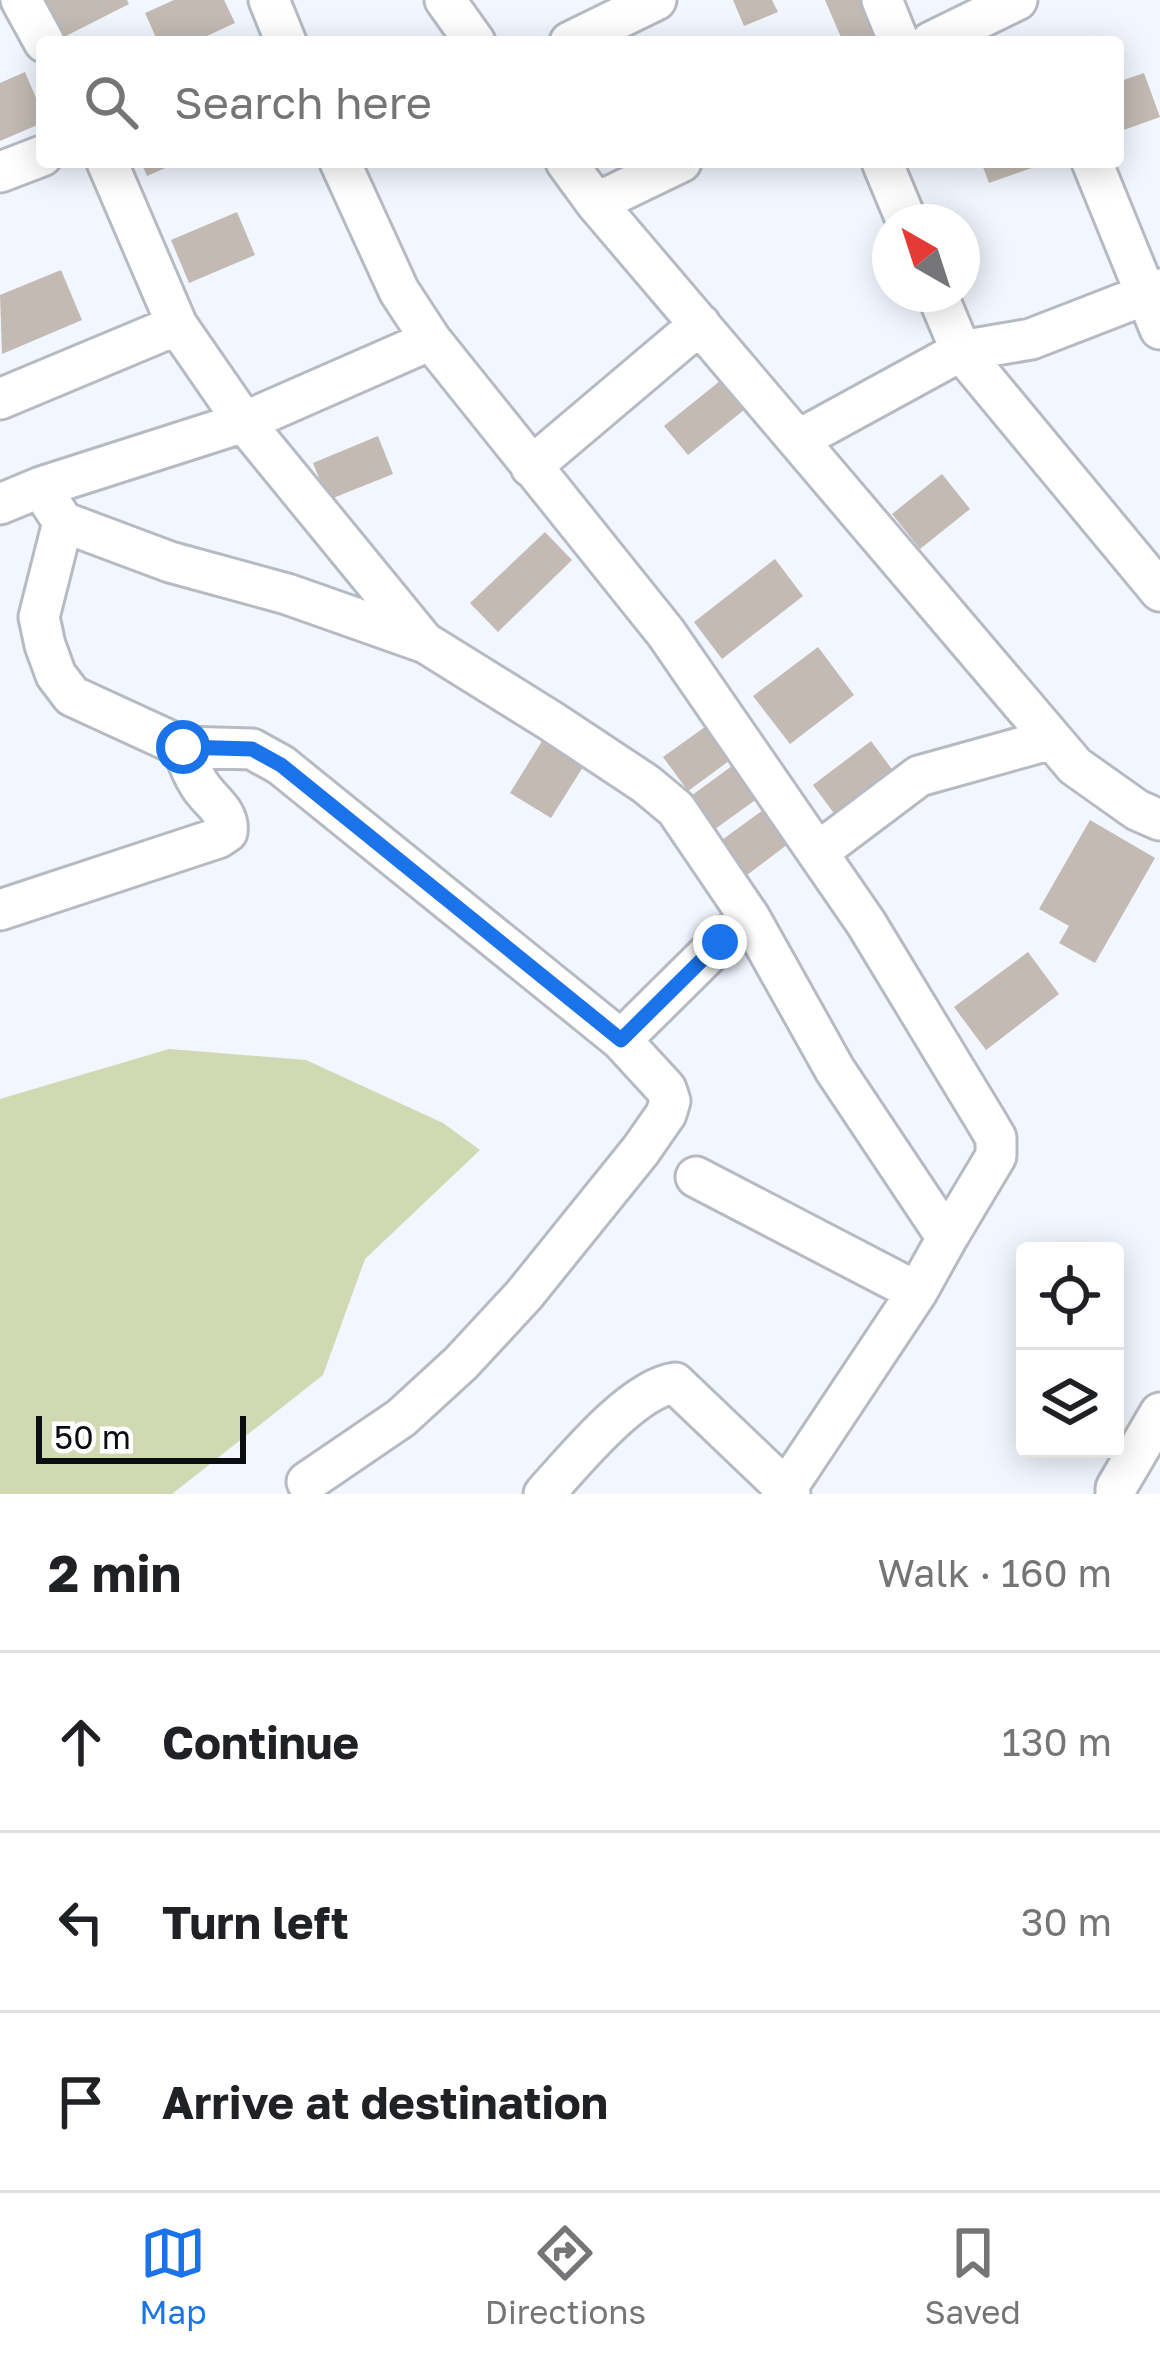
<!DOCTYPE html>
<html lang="en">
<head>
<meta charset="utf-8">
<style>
  :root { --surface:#fff; --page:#f6f6f6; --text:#202124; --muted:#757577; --line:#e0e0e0; --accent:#1a73e8 }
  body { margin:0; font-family:"Golos Text",sans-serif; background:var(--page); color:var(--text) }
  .controls { position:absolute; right:36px; bottom:36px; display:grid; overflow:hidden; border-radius:12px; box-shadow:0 6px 30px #0003 }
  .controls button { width:108px; height:108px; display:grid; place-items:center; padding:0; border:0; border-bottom:3px solid var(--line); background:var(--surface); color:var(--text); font:60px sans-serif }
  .compass { position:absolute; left:872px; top:204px; width:108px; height:108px; border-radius:50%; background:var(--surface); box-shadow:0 6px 30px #0003; rotate:321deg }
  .scale { position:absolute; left:36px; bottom:30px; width:210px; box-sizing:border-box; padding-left:12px; border:6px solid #0b0d10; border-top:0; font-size:33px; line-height:42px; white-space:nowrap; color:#0b0d10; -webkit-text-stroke:9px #fff; paint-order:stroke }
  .stop { position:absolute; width:36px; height:36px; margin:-27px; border:9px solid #1a73e8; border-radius:50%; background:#fff }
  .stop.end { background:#1a73e8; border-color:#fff; box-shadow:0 3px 12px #0008 }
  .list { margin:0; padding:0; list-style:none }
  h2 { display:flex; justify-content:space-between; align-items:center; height:156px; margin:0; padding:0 48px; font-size:51px }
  h2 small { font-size:39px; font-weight:400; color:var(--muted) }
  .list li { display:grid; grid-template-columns:78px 1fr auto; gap:36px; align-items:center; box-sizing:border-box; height:180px; padding:0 48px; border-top:3px solid var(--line) }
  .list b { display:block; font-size:45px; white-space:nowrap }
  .list em { font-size:39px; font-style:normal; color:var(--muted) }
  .icon { flex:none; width:66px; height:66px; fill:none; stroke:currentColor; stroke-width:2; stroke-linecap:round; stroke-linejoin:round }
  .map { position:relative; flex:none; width:1160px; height:1494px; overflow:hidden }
  .search { position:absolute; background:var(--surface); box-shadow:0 6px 30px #0003; left:36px; right:36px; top:36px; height:132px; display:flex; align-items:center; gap:30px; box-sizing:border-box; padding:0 42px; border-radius:12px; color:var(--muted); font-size:45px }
  .sheet { height:696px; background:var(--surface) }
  nav { display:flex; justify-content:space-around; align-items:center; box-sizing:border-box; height:168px; border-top:3px solid var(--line); background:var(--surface); font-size:33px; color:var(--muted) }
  nav a { display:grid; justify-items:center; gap:6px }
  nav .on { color:var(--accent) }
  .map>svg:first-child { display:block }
  .green { fill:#d0d9b1 }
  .building { fill:#c2bab3 }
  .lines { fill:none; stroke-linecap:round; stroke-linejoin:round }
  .minor-casing { stroke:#b6bac3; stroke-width:45 }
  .minor { stroke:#fff; stroke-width:39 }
  .route { stroke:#1a73e8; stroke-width:15 }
</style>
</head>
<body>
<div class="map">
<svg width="1160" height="1494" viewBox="0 0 1160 1494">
  <rect width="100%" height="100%" fill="#f1f6ff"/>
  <!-- green -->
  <path class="green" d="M169,1049L306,1060L443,1123L480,1150L365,1259L323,1375L172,1494H0V1099Z"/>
  <!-- building -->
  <path class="building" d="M42,0H127L129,4L62,38Z
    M174,0H224L235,23L194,42H158L145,13Z
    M733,0H772L778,12L744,26Z
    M825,0H863L880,42H843Z
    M25,72L42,112V123L0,141V83Z
    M1144,73L1160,117L1118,132V82Z
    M141,162H179L147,176Z
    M981,162H1046V163L989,183Z
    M237,212L255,255L189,283L171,240Z
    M61,270L82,320L2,354L0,295Z
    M720,381L744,410L688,455L664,426Z
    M378,436L393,474L328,500L313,463Z
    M942,474L970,509L920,549L892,514Z
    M545,532L572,560L498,632L470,603Z
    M775,559L803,596L722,659L694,622Z
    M818,647L854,695L790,744L753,696Z
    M709,724L733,758L688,791L663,757Z
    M547,733L588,759L551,818L510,793Z
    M871,741L894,772L836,816L813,785Z
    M736,763L761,796L715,829L691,796Z
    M763,810L788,844L747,875L722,840Z
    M1090,820L1155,858L1095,963L1059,943L1069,926L1039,909Z
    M1028,952L1059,994L986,1050L954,1007Z"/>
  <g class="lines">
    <!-- minor casing -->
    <g class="minor-casing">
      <path id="minor" d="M21,0L44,42
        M269,0L286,42
        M445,0L475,42
        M882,0L899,42
        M570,42L656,0
        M931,42L1017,0
        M107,162L177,325L244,422L424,642L551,721L646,784L676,809L750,918L835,1070L947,1238L996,1156V1138L986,1121L866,923L666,633L431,340L399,291L340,162
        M566,162L596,203L1075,766L1137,810L1160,820
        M882,162L907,222
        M1092,162L1160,329
        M0,172L42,156
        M596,203L681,162
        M937,294L961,351L1160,591
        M0,399L177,325
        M798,440L961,351L1031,339L1160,289
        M531,467L700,324
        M50,502L63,522L170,562L287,594L423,642
        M0,504L41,487L244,422L431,340
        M63,522L39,617L45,645L56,675L72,696L183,747L252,749L281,765L621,1040L720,942L750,918
        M818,852L919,776L1052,739
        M0,910L218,838L227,832C230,811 209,801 199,784C192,773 187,760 183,747
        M696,1177L917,1292
        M307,1482L401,1418L461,1363L524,1295L641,1150L666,1114L670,1101L666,1089L621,1040
        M544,1494C573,1462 632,1389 675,1383L786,1489L781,1494
        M790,1494L786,1489L917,1292L947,1238
        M1116,1494V1488L1160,1413"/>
    </g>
    <!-- minor -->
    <use href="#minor" class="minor"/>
  </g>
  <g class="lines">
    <!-- route -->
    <path class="route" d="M183,747L252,749L281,765L621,1040L720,942"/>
  </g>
</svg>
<div class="controls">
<button><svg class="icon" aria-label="locate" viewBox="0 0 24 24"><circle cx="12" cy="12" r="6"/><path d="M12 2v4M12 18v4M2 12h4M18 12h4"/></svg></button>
<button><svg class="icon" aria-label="layers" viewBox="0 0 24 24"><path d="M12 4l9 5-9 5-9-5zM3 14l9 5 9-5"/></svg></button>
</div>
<svg class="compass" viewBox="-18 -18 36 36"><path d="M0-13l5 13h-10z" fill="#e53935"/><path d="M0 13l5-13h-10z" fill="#757577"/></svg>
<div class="scale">50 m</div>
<div class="stop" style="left:183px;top:747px"></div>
<div class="stop end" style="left:720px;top:942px"></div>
<div class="search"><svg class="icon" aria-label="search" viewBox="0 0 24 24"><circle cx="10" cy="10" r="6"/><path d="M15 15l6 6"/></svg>Search here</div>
</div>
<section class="sheet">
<h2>2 min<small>Walk · 160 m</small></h2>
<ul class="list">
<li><svg class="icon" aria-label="ahead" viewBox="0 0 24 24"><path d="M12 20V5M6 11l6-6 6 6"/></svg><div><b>Continue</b></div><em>130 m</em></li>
<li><svg class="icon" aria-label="left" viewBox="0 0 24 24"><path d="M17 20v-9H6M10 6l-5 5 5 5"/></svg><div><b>Turn left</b></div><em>30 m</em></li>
<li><svg class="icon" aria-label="arrive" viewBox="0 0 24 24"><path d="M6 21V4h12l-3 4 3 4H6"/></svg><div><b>Arrive at destination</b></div></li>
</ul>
</section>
<nav>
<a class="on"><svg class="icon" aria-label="map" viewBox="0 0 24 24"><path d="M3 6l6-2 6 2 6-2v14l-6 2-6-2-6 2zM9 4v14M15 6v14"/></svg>Map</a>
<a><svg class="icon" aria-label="directions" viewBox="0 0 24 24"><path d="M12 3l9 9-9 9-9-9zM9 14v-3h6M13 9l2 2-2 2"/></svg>Directions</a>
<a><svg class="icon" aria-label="saved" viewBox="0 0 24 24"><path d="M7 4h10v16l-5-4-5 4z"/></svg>Saved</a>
</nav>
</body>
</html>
